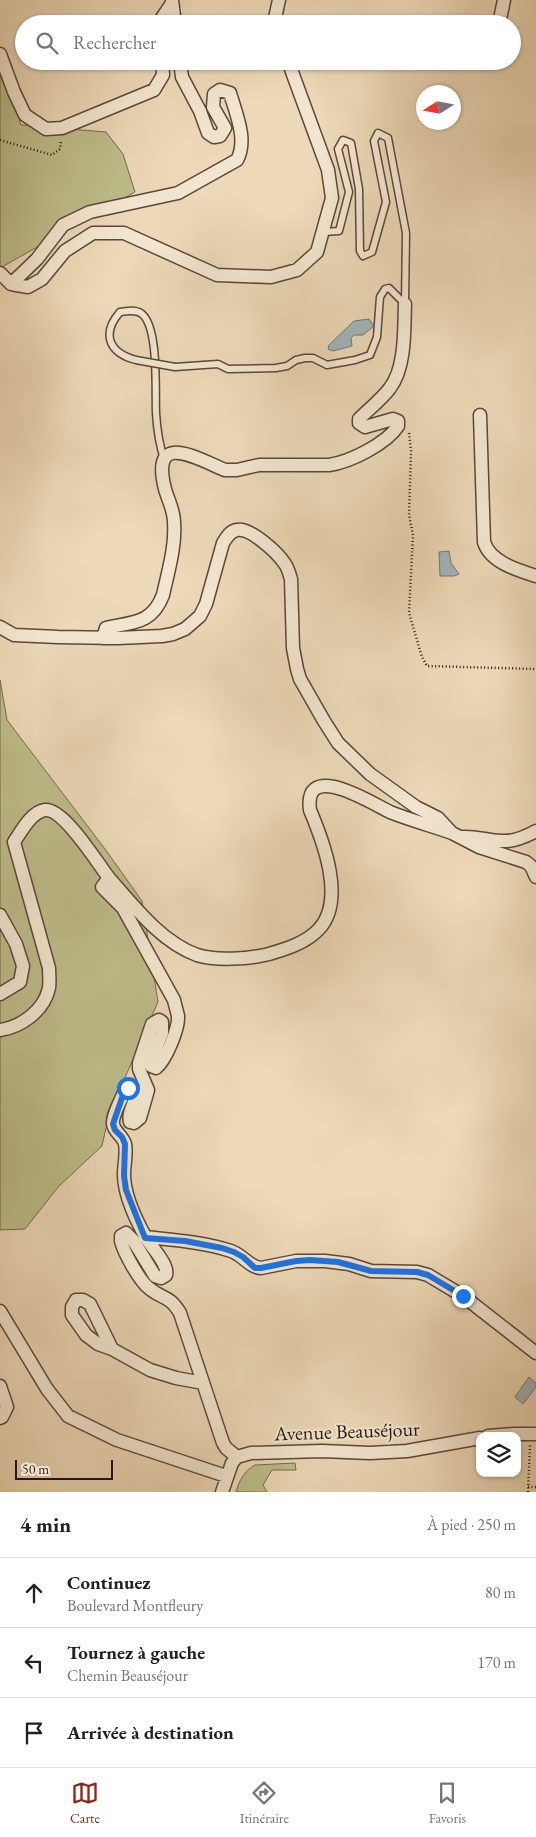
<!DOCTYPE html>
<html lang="fr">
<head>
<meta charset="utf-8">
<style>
  :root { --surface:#fff; --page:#f6f6f6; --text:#202124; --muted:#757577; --line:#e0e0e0; --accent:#8f2418 }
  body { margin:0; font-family:"EB Garamond",serif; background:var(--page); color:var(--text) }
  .controls { position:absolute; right:15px; bottom:15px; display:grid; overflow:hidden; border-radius:10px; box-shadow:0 1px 4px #0004 }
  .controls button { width:45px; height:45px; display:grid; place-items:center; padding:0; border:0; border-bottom:1px solid var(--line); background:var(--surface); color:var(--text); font:25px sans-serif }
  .compass { position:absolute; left:416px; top:85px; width:45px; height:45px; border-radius:50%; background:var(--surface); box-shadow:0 1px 4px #0004; rotate:259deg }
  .scale { position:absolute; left:15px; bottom:12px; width:98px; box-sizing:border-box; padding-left:5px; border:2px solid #2a1810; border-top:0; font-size:14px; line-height:18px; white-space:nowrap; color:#2a1810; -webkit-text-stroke:4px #f3e6d0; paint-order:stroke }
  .stop { position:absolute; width:15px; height:15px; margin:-11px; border:4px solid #1a73e8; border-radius:50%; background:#fff }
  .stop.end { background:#1a73e8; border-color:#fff; box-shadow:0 1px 5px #0008 }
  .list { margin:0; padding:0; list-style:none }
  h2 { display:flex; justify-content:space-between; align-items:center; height:65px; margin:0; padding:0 20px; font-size:21px }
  h2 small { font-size:16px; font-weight:400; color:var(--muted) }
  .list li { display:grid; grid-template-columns:32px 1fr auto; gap:15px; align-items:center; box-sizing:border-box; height:70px; padding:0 20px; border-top:1px solid var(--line) }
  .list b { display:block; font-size:19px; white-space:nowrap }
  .list p { margin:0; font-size:16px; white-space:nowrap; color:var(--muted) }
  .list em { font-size:16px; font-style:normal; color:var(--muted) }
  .icon { flex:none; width:28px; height:28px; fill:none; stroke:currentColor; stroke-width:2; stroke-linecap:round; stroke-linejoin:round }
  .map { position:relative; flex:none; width:536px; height:1492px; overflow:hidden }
  .search { position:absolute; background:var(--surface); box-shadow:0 1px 4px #0004; left:15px; right:15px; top:15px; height:55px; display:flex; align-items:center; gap:12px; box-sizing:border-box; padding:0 18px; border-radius:28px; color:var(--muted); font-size:19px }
  .sheet { height:275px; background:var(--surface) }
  nav { display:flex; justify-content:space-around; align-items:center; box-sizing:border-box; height:70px; border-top:1px solid var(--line); background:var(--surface); font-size:14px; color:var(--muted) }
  nav a { display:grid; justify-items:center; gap:2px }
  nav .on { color:var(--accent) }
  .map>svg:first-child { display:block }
  .green { fill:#bdbd8a; stroke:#746a4d }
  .water { fill:#a0b6bb; stroke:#717777 }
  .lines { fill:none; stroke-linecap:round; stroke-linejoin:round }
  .lane-casing { stroke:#5b483a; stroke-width:9 }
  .street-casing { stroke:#5b483a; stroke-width:15 }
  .path { stroke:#2a1810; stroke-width:2.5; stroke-dasharray:1 2.5; stroke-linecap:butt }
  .lane { stroke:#f3e6d0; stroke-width:6 }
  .street { stroke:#f3e6d0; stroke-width:12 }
  .lane-bridge-casing { stroke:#5b483a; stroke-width:9; stroke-linecap:butt }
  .lane-bridge { stroke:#f3e6d0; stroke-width:6 }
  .route { stroke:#1a73e8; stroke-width:6 }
  .labels { text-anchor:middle; stroke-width:4.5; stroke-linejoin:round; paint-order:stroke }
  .street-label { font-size:20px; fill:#2a1810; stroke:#f3e6d0 }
</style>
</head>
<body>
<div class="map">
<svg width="536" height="1492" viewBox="0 0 536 1492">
  <rect width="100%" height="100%" fill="#edd8b7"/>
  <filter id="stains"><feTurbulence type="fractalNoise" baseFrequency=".004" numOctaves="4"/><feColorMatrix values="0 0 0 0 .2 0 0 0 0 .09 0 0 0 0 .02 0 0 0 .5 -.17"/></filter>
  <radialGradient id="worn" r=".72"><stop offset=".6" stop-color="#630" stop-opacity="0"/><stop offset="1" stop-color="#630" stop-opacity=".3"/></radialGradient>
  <!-- green -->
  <path class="green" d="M0,58L21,125L106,132L123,154L135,192L0,268Z
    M0,680L7,720L105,849L142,901L158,1002L109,1114L102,1146L59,1186L25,1229L0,1230Z
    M295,1463L296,1470H272L263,1485L267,1492H236C239,1481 244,1471 255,1465Z"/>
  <!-- water -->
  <path class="water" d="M369,319L374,326L363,335H354L351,338L352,346L333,351L328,349L329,345L354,321Z
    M449,551L451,563L459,574L454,576H440L439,552Z
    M529,1377L536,1383V1387L523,1404L515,1397Z"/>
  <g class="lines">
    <!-- lane casing -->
    <g class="lane-casing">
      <path id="lane" d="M323,232L339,231L349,192L338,149L343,140L351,143L359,189L360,251L363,256L372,252L386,202L374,141L378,133L388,138L406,233L405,304
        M136,360C109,353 101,334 120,312C127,311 136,309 142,314C159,328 155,392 156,413C157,429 159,444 164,459
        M175,367L218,364L228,369L276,368L287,366L296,360L305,358H313L327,365L355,360L370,355L377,337L380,297L385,289L389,288L405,304"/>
    </g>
    <!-- street casing -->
    <g class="street-casing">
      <path id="street" d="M172,0L175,24
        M158,24L172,3
        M277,24L275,18L279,0
        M499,24L504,0
        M0,54L14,92L25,115L46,129L62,128L154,90L163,75L162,61
        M0,273L11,284L37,259L63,225L90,212L178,193L237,160C248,140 236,114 230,93L220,90L214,94L213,107L225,128L220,136L214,137L208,133L200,111L182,77L180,61
        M11,284L28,287L42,279L65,251L93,233H124L217,275L271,277L297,270L317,252L332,198L328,170L288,61
        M480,415L484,542C490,562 517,570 536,576
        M0,627L14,635L58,637L118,638L162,636L173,634L185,629L200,616L206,604L223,543C226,538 230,531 237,530C250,527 278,553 285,564C288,568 289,573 291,579L293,648L297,669L300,679L324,721L338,743L370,774L416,807L438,818L452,833L479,847L526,862L531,866L536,877
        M103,638L106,628C133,622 152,624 163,595C168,572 176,546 174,522C174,510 168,500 165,489C150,430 196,458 225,470H237L259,465H329C350,462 386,444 398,426V421L393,419L365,427L359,423V419C369,409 382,399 390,388C406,367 404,329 405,304
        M462,837C478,836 487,841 502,841C514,842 525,837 536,831
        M0,915L16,944L23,966L20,982L0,994
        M0,1030C21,1027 44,1011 49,988C50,981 49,974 49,968L14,842C21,832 31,812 45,810C64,808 98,864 109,878
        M145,1237C174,1240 204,1242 231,1251C243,1255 249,1267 261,1268L296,1261H325L349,1264L371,1271L417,1272L428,1275L463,1296L536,1353
        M0,1311L47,1389L68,1416L117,1440L226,1476
        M112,1349L90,1304L83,1300H76L72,1307V1315L86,1335L98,1344L112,1349L150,1370L176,1378L203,1383
        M0,1386L7,1407L2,1417L0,1418
        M488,1436L513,1434H536
        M237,1457L226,1448L223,1443L180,1313C169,1295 164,1300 150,1289C140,1282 124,1253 121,1241V1236L126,1233L133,1240L155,1276L161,1278L166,1275C169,1264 150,1246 145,1236C135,1218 124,1195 124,1174C124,1165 127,1153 125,1144C123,1136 114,1132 113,1124C112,1115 121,1101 124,1092L128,1088H132L136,1091C137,1102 127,1111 130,1122L134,1123L140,1118L148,1090L139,1069V1063L152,1024L159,1020L162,1022V1033L150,1063L151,1066L156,1068C166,1060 179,1028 178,1016C177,1011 175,1005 174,1000L123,908L102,887L109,878C134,906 161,942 197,955C216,961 249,959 269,954C286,949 306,943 319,929C346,900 323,841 310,810C303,759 373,804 390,812C410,820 432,826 452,833
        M222,1492L232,1463L237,1457L251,1453L322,1451L370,1453L407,1451L480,1438"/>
    </g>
    <!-- path -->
    <path class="path" d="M0,140L52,155L60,149L61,140
      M409,433L411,451L409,515L413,535L409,613L422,657L427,666L536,669
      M528,1487H536
      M528,1492L530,1445"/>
    <!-- lane -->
    <use href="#lane" class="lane"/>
    <!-- street -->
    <use href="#street" class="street"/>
    <!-- lane-bridge casing -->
    <g class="lane-bridge-casing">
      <path id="lane-bridge" d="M136,360L175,367"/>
    </g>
    <!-- lane-bridge -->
    <use href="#lane-bridge" class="lane-bridge"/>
  </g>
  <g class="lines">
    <!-- route -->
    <path class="route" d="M128,1088L124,1092L113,1124L115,1130L122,1137L125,1144L124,1176L126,1190L145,1238L185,1241L222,1248L234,1252L243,1257L255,1268H261L296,1261L310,1260L338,1262L371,1271L417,1272L428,1275L463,1296"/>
  </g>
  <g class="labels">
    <!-- street labels -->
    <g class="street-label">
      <text transform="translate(347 1431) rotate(-2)" y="7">Avenue Beauséjour</text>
    </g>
  </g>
  <rect width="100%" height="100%" filter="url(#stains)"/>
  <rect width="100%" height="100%" fill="url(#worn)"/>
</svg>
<div class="controls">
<button><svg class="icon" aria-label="layers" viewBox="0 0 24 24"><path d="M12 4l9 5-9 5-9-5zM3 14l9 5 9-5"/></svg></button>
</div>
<svg class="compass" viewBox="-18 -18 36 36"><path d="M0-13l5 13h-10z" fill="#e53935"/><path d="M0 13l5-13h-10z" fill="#757577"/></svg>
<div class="scale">50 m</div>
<div class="stop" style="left:128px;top:1088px"></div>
<div class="stop end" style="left:463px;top:1296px"></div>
<div class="search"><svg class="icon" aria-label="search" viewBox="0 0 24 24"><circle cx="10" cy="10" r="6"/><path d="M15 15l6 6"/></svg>Rechercher</div>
</div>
<section class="sheet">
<h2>4 min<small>À pied · 250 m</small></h2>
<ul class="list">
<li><svg class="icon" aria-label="ahead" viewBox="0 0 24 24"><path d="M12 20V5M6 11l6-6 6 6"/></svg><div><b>Continuez</b><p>Boulevard Montfleury</p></div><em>80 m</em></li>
<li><svg class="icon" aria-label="left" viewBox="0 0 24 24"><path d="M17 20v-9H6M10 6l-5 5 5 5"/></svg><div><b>Tournez à gauche</b><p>Chemin Beauséjour</p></div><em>170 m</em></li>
<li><svg class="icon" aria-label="arrive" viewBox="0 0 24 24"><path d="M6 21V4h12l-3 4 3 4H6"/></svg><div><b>Arrivée à destination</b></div></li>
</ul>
</section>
<nav>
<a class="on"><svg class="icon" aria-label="map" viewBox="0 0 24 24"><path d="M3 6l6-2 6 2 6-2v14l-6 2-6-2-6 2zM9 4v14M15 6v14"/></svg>Carte</a>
<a><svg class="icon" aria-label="directions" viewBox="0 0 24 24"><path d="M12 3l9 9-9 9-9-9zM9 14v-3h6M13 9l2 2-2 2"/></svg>Itinéraire</a>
<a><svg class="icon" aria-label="saved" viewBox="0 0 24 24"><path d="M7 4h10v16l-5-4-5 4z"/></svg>Favoris</a>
</nav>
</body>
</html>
